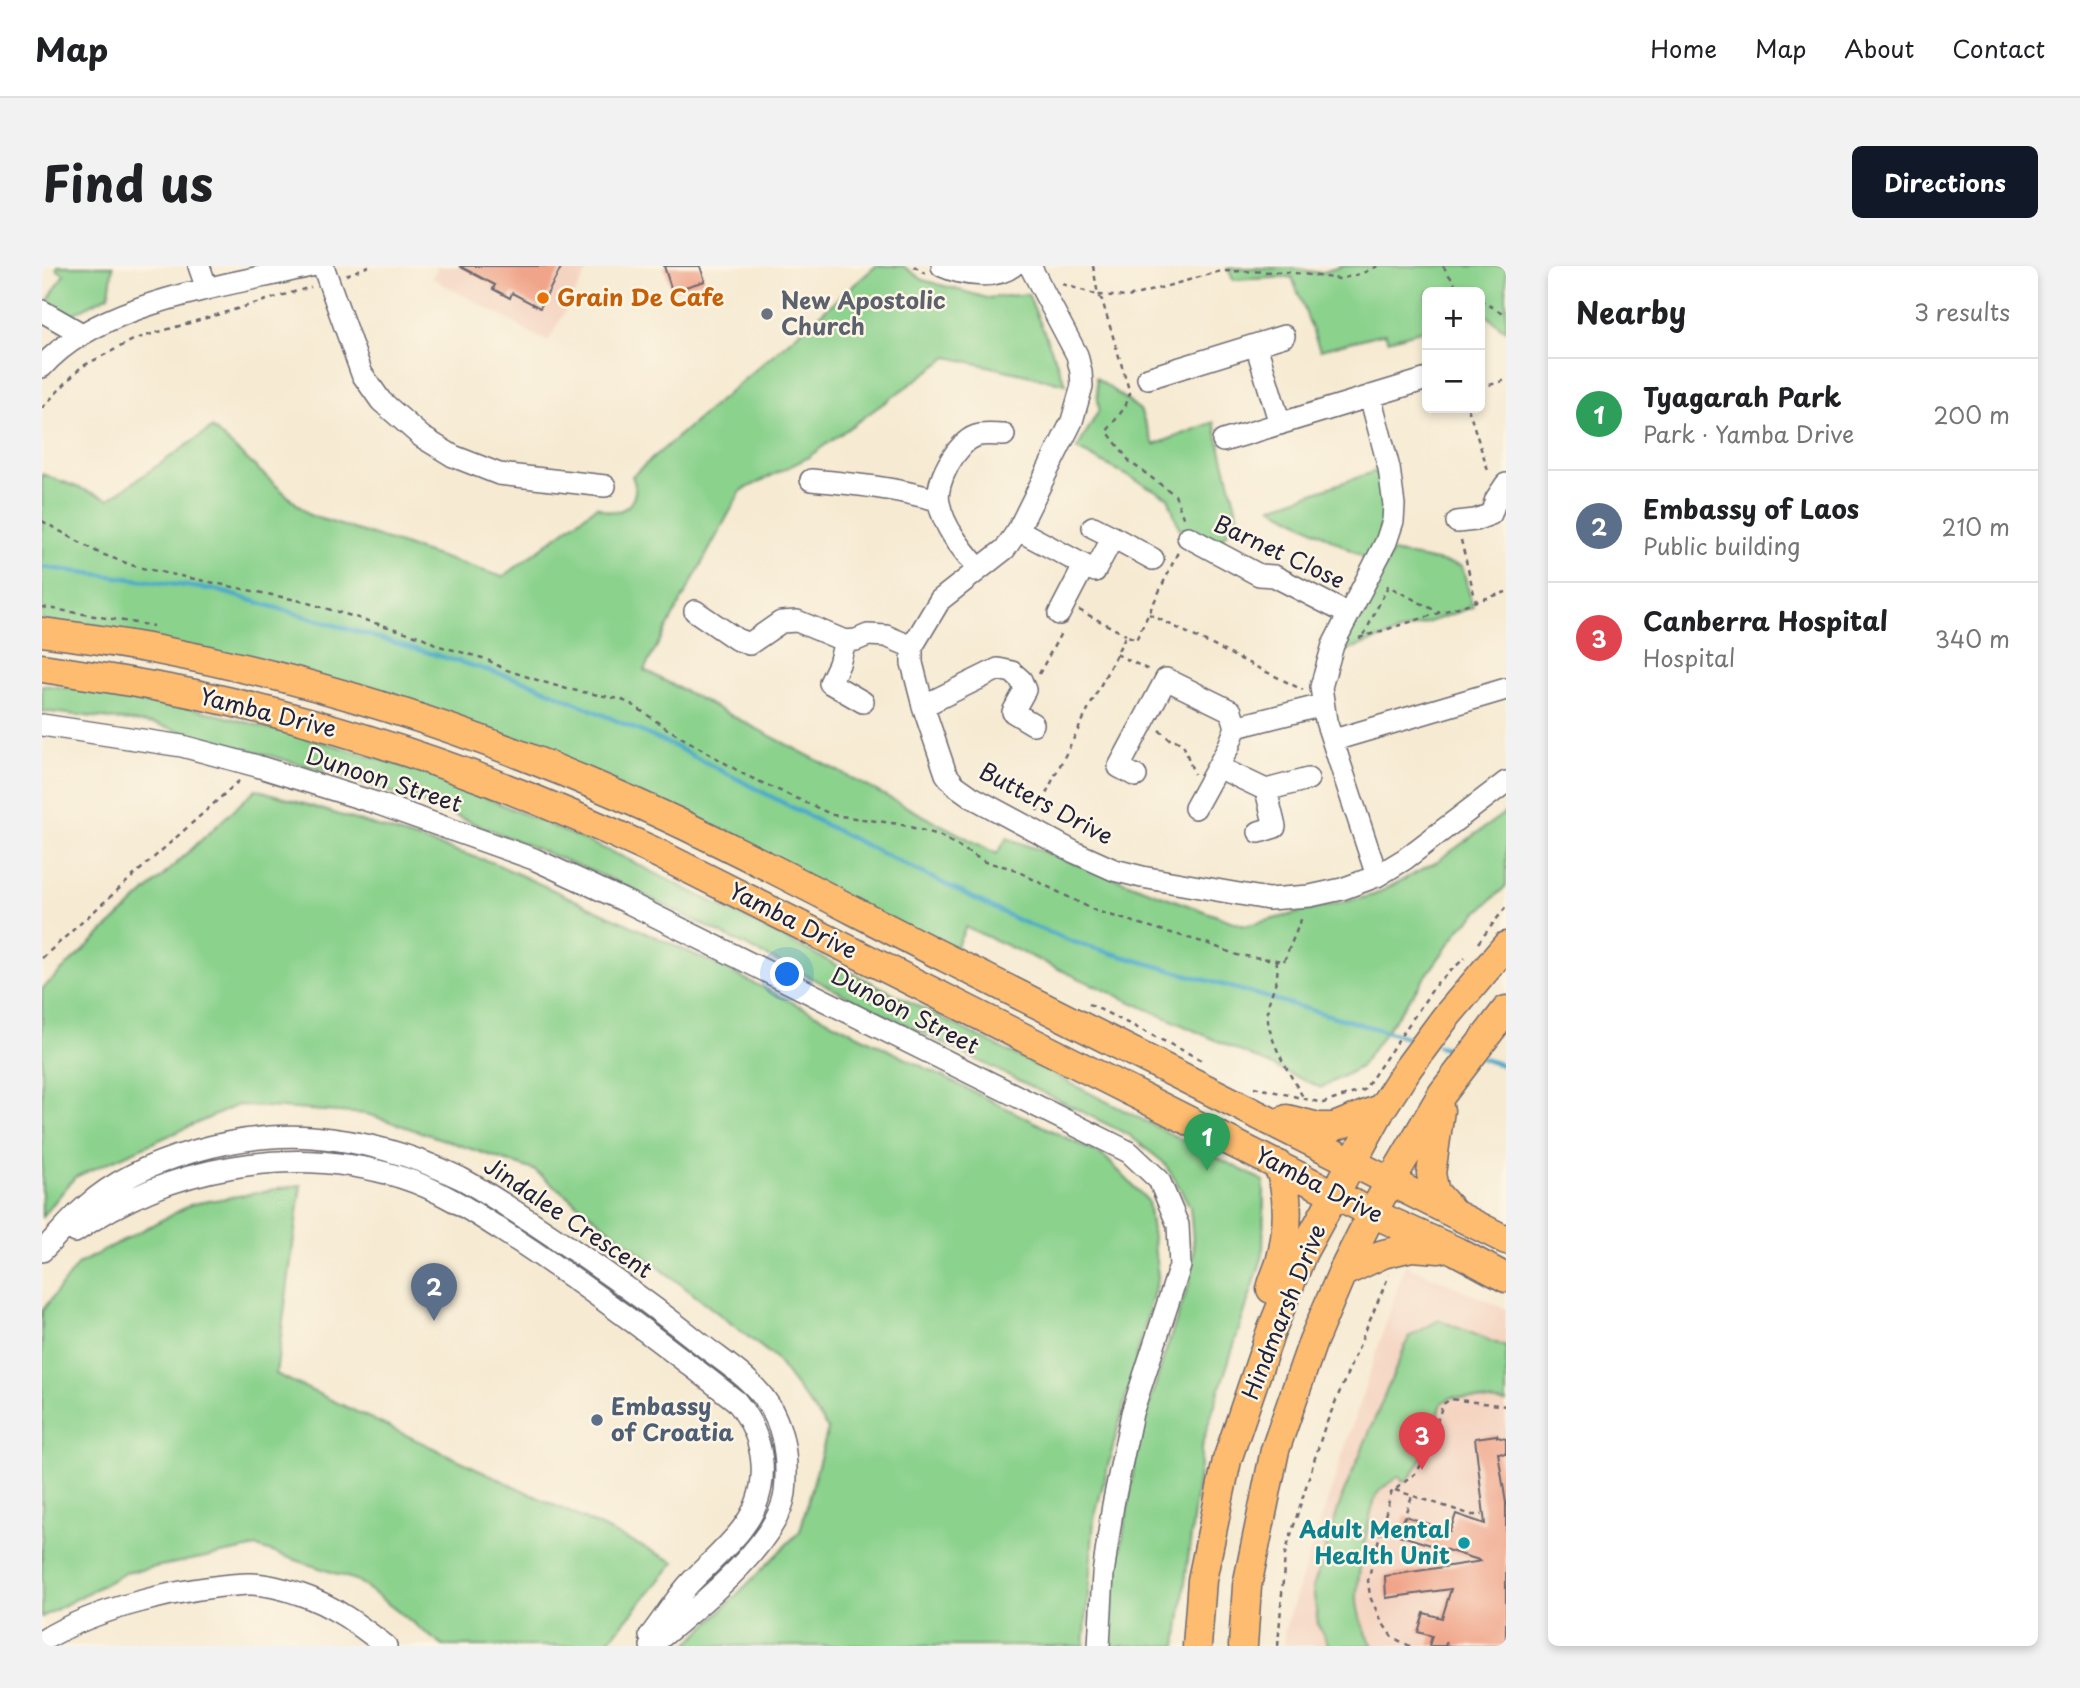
<!DOCTYPE html>
<html lang="en">
<head>
<meta charset="utf-8">
<style>
  :root { --surface:#fff; --page:#f2f2f2; --text:#202124; --muted:#757577; --line:#e0e0e0; --accent:#111827 }
  body { margin:0; font-family:"Playpen Sans",sans-serif; background:var(--page); color:var(--text) }
  .controls { position:absolute; right:21px; top:21px; display:grid; overflow:hidden; border-radius:10px; box-shadow:0 4px 10px #0003 }
  .controls button { width:63px; height:63px; display:grid; place-items:center; padding:0; border:0; border-bottom:2px solid var(--line); background:var(--surface); color:var(--text); font:35px sans-serif }
  .you { position:absolute; left:746px; top:709px; width:24px; height:24px; margin:-18px; border:5px solid #fff; border-radius:50%; background:#1a73e8; box-shadow:0 0 0 10px #1a73e833 }
  .badge { display:grid; place-items:center; width:46px; height:46px; border-radius:50%; background:var(--accent); color:#fff; font-size:23px; font-weight:700 }
  .pin { position:absolute; translate:-50% -58px; filter:drop-shadow(0 2px 4px #0008) }
  .pin::after { content:''; position:absolute; top:37px; width:24px; height:21px; background:inherit; clip-path:polygon(0 0,100% 0,50% 100%) }
  .list { margin:0; padding:0; list-style:none }
  h2 { display:flex; justify-content:space-between; align-items:center; height:91px; margin:0; padding:0 28px; font-size:30px }
  h2 small { font-size:23px; font-weight:400; color:var(--muted) }
  .list li { display:grid; grid-template-columns:46px 1fr auto; gap:21px; align-items:center; box-sizing:border-box; height:112px; padding:0 28px; border-top:2px solid var(--line) }
  .list b { display:block; font-size:26px; white-space:nowrap }
  .list p { margin:0; font-size:23px; white-space:nowrap; color:var(--muted) }
  .list em { font-size:23px; font-style:normal; color:var(--muted) }
  .map { position:relative; flex:none; width:1464px; height:1380px; overflow:hidden; border-radius:10px }
  header { display:flex; align-items:center; gap:42px; box-sizing:border-box; height:98px; padding:0 35px; background:var(--surface); border-bottom:2px solid var(--line) }
  header strong { font-size:33px }
  nav { display:flex; gap:38px; margin-inline-start:auto; font-size:24px }
  .intro { display:flex; align-items:center; justify-content:space-between; box-sizing:border-box; height:168px; padding:0 42px }
  h1 { margin:0; font-size:49px }
  .button { padding:18px 32px; border-radius:10px; background:var(--accent); color:#fff; font-size:24px; font-weight:700 }
  main { display:flex; gap:42px; padding:0 42px }
  aside { flex:1; background:var(--surface); border-radius:10px; box-shadow:0 4px 10px #0003 }
  .map>svg:first-child { display:block }
  .built { fill:#f4d3c0 }
  .green { fill:#8bd28d; stroke:#567a64; stroke-width:2 }
  .lines { fill:none; stroke-linecap:round; stroke-linejoin:round }
  .stream { stroke:#4aa9c9; stroke-width:4.5 }
  .building { fill:#f0a58a }
  .minor-casing { stroke:#6c6870; stroke-width:24 }
  .major-casing { stroke:#6c6870; stroke-width:31 }
  .path { stroke:#6c6870; stroke-width:2.5; stroke-dasharray:5 5; stroke-linecap:butt }
  .minor { stroke:#fff; stroke-width:21 }
  .major { stroke:#febc70; stroke-width:28 }
  .food-dot { fill:#e8710a; stroke:#fcf5e5; stroke-width:2.5 }
  .worship-dot { fill:#6b7280; stroke:#fcf5e5; stroke-width:2.5 }
  .service-dot { fill:#5c6f8a; stroke:#fcf5e5; stroke-width:2.5 }
  .culture-dot { fill:#0f9aa8; stroke:#fcf5e5; stroke-width:2.5 }
  .labels { text-anchor:middle; stroke-width:5; stroke-linejoin:round; paint-order:stroke }
  .food-label { font-size:23px; font-weight:bold; fill:#c56008; stroke:#fcf5e5; text-anchor:start }
  .worship-label { font-size:23px; font-weight:bold; fill:#5b616d; stroke:#fcf5e5; text-anchor:start }
  .street-label { font-size:23px; fill:#22223b; stroke:#fcf5e5 }
  .service-label { font-size:23px; font-weight:bold; fill:#4e5e75; stroke:#fcf5e5; text-anchor:start }
  .culture-label { font-size:23px; font-weight:bold; fill:#0d838f; stroke:#fcf5e5; text-anchor:end }
</style>
</head>
<body>
<header>
<strong>Map</strong>
<nav><a>Home</a><a>Map</a><a>About</a><a>Contact</a></nav>
</header>
<div class="intro"><h1>Find us</h1><a class="button">Directions</a></div>
<main>
<div class="map">
<svg width="1464" height="1380" viewBox="0 0 1464 1380">
  <rect width="100%" height="100%" fill="#fcf5e5"/>
  <filter id="ink" filterUnits="userSpaceOnUse"><feTurbulence type="fractalNoise" baseFrequency=".0143" numOctaves="2"/><feDisplacementMap in="SourceGraphic" scale="14" xChannelSelector="R" yChannelSelector="G"/><feConvolveMatrix kernelMatrix="1 2 1 2 8 2 1 2 1" color-interpolation-filters="sRGB"/></filter>
  <filter id="wash" filterUnits="userSpaceOnUse"><feTurbulence type="fractalNoise" baseFrequency=".00686" numOctaves="4" result="noise"/><feDisplacementMap in="SourceGraphic" scale="28" xChannelSelector="R" yChannelSelector="G"/><feGaussianBlur stdDeviation="1.57" result="paint"/><feColorMatrix in="noise" values="0 0 0 0 0 0 0 0 0 0 0 0 0 0 0 0 0 1.4 0 .05"/><feComposite in="paint" operator="in"/></filter>
  <g filter="url(#wash)">
    <rect width="100%" height="100%" fill="#f6ead2"/>
    <!-- built -->
    <path class="built" d="M396,0H548L506,76L390,12Z
      M1363,999L1464,1043V1380H1243L1242,1366Z"/>
    <!-- green -->
    <path class="green" d="M16,0H71L67,29L29,49L4,38L22,8L14,3Z
      M834,0H861L881,14L945,32L986,28L1024,118L906,91L765,192L699,225L602,404L955,588L965,572L1202,660L1332,629L1393,597L1464,546V620L1418,663L1318,801L1279,822L924,661L912,686L548,510L0,356V208L67,233L170,162L267,249L461,311L555,240C577,256 602,235 590,210Z
      M1301,0H1464V65L1443,48L1438,49V26H1385V63L1346,74L1343,67L1278,84L1250,11L1191,14L1186,2H1250L1278,7Z
      M1054,112L1098,144L1112,179L1172,156L1197,253L1173,281L1137,262L1126,231L1035,183L1057,144Z
      M1334,205L1342,232L1341,263L1325,293L1230,241Z
      M1350,286L1420,300L1431,341L1297,387Z
      M0,419L120,434L291,479L396,511L581,591L1222,915L1221,989L1161,1175L1135,1380H1068L1070,1337L1096,1177L1123,1087L1147,1018L1152,986L1148,941L1134,915L1121,896L1087,869L571,614L385,538L283,505L114,458L0,445Z
      M214,523L452,597L675,699L1063,891L1106,935L1116,1010L1052,1253L1042,1380H644L758,1265L786,1163L732,1091L492,904L325,848L196,839L33,911L0,951V723Z
      M259,919L234,1108L633,1296L562,1380H401L316,1315L215,1281L83,1307L0,1351V1045L36,998L150,938Z
      M1397,1054L1464,1081V1137L1410,1131L1400,1137L1386,1182L1370,1209L1361,1216L1357,1210C1351,1214 1341,1221 1336,1227C1328,1238 1314,1318 1315,1334C1316,1351 1323,1366 1331,1380H1287L1276,1359L1271,1322L1300,1231L1367,1071Z"/>
    <g class="lines">
      <!-- stream -->
      <path class="stream" d="M0,301L174,324L489,417L634,481L805,570L976,654L1034,677L1374,774
        M1396,780L1418,786
        M1440,793L1464,800"/>
    </g>
    <g id="blocks">
      <!-- building -->
      <path class="building" d="M417,0H520L498,42L470,27L468,32L451,23L453,19Z
        M622,0H658L663,15L630,25Z
        M1455,1169V1171L1464,1173V1188L1456,1187L1464,1237V1380H1387L1390,1370L1376,1366L1382,1347L1400,1352L1409,1323L1344,1332L1343,1310L1440,1295L1357,1269L1363,1250L1408,1265L1414,1248L1443,1258L1433,1172Z"/>
    </g>
  </g>
  <g filter="url(#ink)">
    <use href="#blocks" fill-opacity="0" stroke="#6c6870" stroke-width="2"/>
    <g class="lines">
      <!-- minor casing -->
      <g class="minor-casing">
        <path id="minor" d="M157,0L165,23
          M281,0L320,108L339,135L380,171L411,190L457,208L563,220
          M900,0C920,9 953,14 971,0
          M988,0L1035,89L1039,106L1040,120L1030,155L976,264L963,283L898,334L870,381V397L881,440L904,508L913,519L930,531L1032,586L1072,604L1100,611L1226,633L1268,630L1300,623L1335,610L1363,593L1464,516
          M0,45L40,68
          M1214,79L1238,158
          M0,101C57,35 187,20 268,0
          M1106,112L1242,70
          M1328,130L1347,202L1352,239L1351,255L1344,276L1291,379L1279,421L1284,455L1335,610
          M1181,175L1385,113
          M769,214C813,218 853,222 895,234
          M1415,256L1433,254L1449,248L1454,233L1464,218
          M1051,261L1071,271
          M976,264L1053,305L1071,271L1111,293
          M1146,271L1217,309L1232,310L1306,348
          M936,302C920,283 902,262 897,237C892,217 915,176 934,170C942,167 954,169 962,169
          M653,345L694,373L707,378L739,356L755,355L803,375L814,374L826,369L844,370L870,381
          M1017,348L1042,300
          M803,375L797,398L788,417L821,436
          M881,440L956,403L970,406L979,414L983,424L971,446L991,458
          M0,459L140,480L215,500L334,537L492,593L583,635L1087,886L1117,914L1136,959L1138,1000L1090,1147L1071,1239L1061,1308L1057,1380
          M1292,474L1464,423
          M1176,501L1224,524L1233,561L1217,566
          M1094,510L1077,501L1124,413L1189,445L1194,461L1281,439
          M1224,524L1266,513
          M1153,542L1186,482L1194,461
          M33,966C126,900 251,877 361,912C402,925 440,952 476,975C552,1025 623,1079 694,1135C725,1173 731,1224 699,1264C684,1283 664,1300 647,1318C633,1334 621,1353 608,1370
          M0,985C15,970 28,954 44,940C98,892 198,866 270,871C322,875 371,889 418,912C443,925 467,942 491,957C550,996 608,1037 663,1081C685,1098 712,1115 727,1139C743,1165 746,1197 743,1227C736,1279 648,1347 609,1380
          M0,1375C52,1342 143,1321 205,1318C220,1317 243,1323 257,1328C291,1339 317,1359 344,1380"/>
      </g>
      <!-- major casing -->
      <g class="major-casing">
        <path id="major" d="M0,366C198,390 394,449 576,529C688,578 797,638 906,693C1092,786 1278,880 1464,974
          M0,402C53,410 105,418 158,429C314,463 466,517 611,585L1330,947L1414,985L1464,1012
          M1398,844L1389,908L1393,926L1411,946
          M1245,853L1277,861H1292L1340,842
          M1300,1007L1341,988L1370,981L1397,983
          M1229,1023C1231,1014 1235,1006 1238,997C1246,967 1249,926 1235,898
          M1155,1380L1160,1314L1185,1194L1228,1068L1261,986L1340,842L1366,802L1403,752L1464,680
          M1201,1380L1205,1320L1233,1184L1271,1075L1300,1007L1330,947L1400,828L1464,744"/>
      </g>
      <!-- path -->
      <path class="path" d="M872,0L884,8
        M1051,0L1056,29L1086,31L1179,5L1245,6L1298,13L1321,7L1336,0
        M1401,0L1413,18L1425,26
        M304,9L327,0
        M1020,18L1056,29L1060,34L1088,127L1083,141L1065,165L1088,196L1133,229L1142,254
        M1438,34L1464,49
        M1438,122L1464,114
        M0,142L39,101L93,73L269,21
        M1426,142L1447,208
        M0,255L57,287L95,301L259,335L380,371L397,380L444,393L462,403L498,415L525,423L578,433L591,439L624,462L703,509L791,549L857,558L897,569L943,596L969,602L1054,645L1167,678L1195,689L1242,695L1261,649
        M1419,274L1434,336
        M0,341L111,360
        M1037,344L1084,369
        M1107,348L1261,424
        M1322,369L1346,320L1398,347
        M1317,372L1464,326
        M1074,388L1109,405
        M997,408L1020,365
        M1117,464L1130,475L1133,474L1141,478L1152,508
        M995,545L1084,369L1094,374L1137,284
        M1436,677L1464,641
        M0,692L198,514
        M1234,694C1239,712 1229,724 1226,741C1221,767 1248,808 1261,831
        M1047,738L1160,794
        M1212,821L1281,837L1322,824L1395,717L1423,692
        M1353,1224L1430,1249H1440
        M1357,1264L1370,1230
        M1236,1380L1243,1288L1282,1163L1347,1009
        M1368,1380L1350,1371L1340,1356L1328,1331L1326,1314L1349,1227L1375,1206L1382,1193L1401,1138L1409,1133L1464,1140
        M1403,1380L1406,1373"/>
      <!-- minor -->
      <use href="#minor" class="minor"/>
      <!-- major -->
      <use href="#major" class="major"/>
    </g>
  </g>
  <!-- markers -->
  <circle class="food-dot" cx="501" cy="32" r="7"/>
  <circle class="worship-dot" cx="725" cy="48" r="7"/>
  <circle class="service-dot" cx="555" cy="1154" r="7"/>
  <circle class="culture-dot" cx="1422" cy="1277" r="7"/>
  <g class="labels">
    <!-- food labels -->
    <g class="food-label">
      <text x="515" y="40">Grain De Cafe</text>
    </g>
    <!-- worship labels -->
    <g class="worship-label">
      <text x="739" y="43">New Apostolic<tspan x="739" dy="26">Church</tspan></text>
    </g>
    <!-- street labels -->
    <g class="street-label">
      <text transform="translate(1237 286) rotate(25)" y="8">Barnet Close</text>
      <text transform="translate(226 447) rotate(14)" y="8">Yamba Drive</text>
      <text transform="translate(342 514) rotate(18)" y="8">Dunoon Street</text>
      <text transform="translate(1004 538) rotate(28)" y="8">Butters Drive</text>
      <text transform="translate(751 655) rotate(27)" y="8">Yamba Drive</text>
      <text transform="translate(863 745) rotate(27)" y="8">Dunoon Street</text>
      <text transform="translate(1277 919) rotate(27)" y="8">Yamba Drive</text>
      <text transform="translate(526 952) rotate(34)" y="8">Jindalee Crescent</text>
      <text transform="translate(1242 1046) rotate(-68)" y="8">Hindmarsh Drive</text>
    </g>
    <!-- service labels -->
    <g class="service-label">
      <text x="569" y="1149">Embassy<tspan x="569" dy="26">of Croatia</tspan></text>
    </g>
    <!-- culture labels -->
    <g class="culture-label">
      <text x="1408" y="1272">Adult Mental<tspan x="1408" dy="26">Health Unit</tspan></text>
    </g>
  </g>
</svg>
<div class="controls">
<button>+</button>
<button>−</button>
</div>
<div class="you"></div>
<div class="pin badge" style="left:1165px;top:905px;background:#2e9e5b">1</div>
<div class="pin badge" style="left:392px;top:1055px;background:#5c6f8a">2</div>
<div class="pin badge" style="left:1380px;top:1204px;background:#e0444e">3</div>
</div>
<aside>
<h2>Nearby<small>3 results</small></h2>
<ul class="list">
<li><span class="badge" style="background:#2e9e5b">1</span><div><b>Tyagarah Park</b><p>Park · Yamba Drive</p></div><em>200 m</em></li>
<li><span class="badge" style="background:#5c6f8a">2</span><div><b>Embassy of Laos</b><p>Public building</p></div><em>210 m</em></li>
<li><span class="badge" style="background:#e0444e">3</span><div><b>Canberra Hospital</b><p>Hospital</p></div><em>340 m</em></li>
</ul>
</aside>
</main>
</body>
</html>
